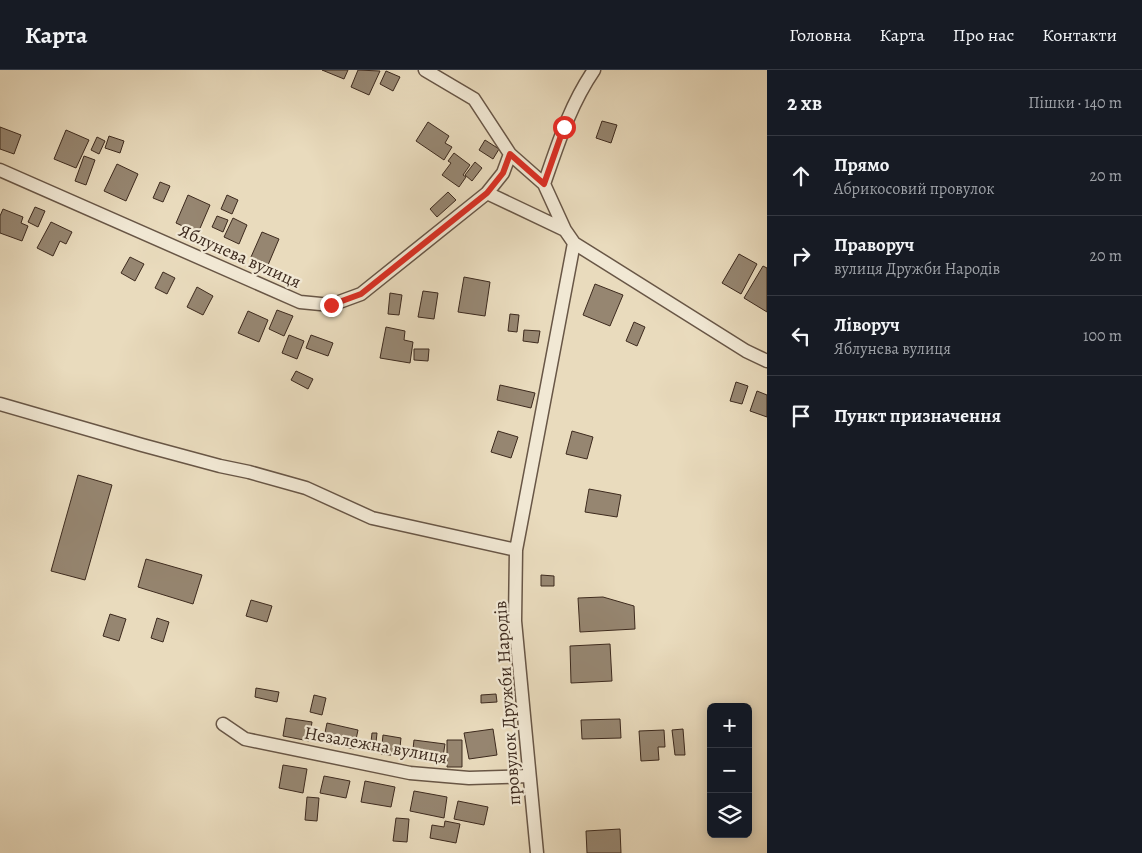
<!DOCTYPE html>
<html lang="uk">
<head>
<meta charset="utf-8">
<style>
  :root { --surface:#171b24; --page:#242831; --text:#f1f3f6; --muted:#9ea1a6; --line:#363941 }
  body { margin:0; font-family:Alegreya,serif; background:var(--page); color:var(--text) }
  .controls { position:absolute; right:15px; bottom:15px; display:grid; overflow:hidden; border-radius:8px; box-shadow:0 2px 12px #0003 }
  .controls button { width:45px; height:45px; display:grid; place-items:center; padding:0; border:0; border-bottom:1px solid var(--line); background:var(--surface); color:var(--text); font:25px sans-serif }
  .stop { position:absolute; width:15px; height:15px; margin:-11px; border:4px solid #d93025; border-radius:50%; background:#fff }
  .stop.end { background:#d93025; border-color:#fff; box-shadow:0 1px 5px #0008 }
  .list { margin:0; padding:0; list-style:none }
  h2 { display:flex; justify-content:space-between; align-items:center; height:65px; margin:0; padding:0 20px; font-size:21px }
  h2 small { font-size:16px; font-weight:400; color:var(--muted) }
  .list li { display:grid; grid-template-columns:32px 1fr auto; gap:15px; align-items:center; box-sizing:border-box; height:80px; padding:0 20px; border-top:1px solid var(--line) }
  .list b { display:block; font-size:19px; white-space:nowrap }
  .list p { margin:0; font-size:16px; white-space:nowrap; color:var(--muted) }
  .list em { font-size:16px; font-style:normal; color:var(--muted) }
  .icon { flex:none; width:28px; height:28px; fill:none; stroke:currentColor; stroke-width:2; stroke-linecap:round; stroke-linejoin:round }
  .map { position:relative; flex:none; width:767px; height:783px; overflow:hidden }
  header { display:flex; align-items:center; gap:30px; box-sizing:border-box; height:70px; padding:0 25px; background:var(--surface); border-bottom:1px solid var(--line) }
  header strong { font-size:24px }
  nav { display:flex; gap:28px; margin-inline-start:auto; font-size:18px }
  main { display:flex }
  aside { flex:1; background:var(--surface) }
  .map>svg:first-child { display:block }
  .building { fill:#968671; stroke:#3d2a1e }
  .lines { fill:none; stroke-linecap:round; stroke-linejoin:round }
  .minor-casing { stroke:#685646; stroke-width:15 }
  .minor { stroke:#f1e8d4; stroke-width:12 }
  .route { stroke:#d93025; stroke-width:6 }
  .labels { text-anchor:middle; stroke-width:4.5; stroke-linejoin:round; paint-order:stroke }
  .street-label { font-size:18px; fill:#3d2a1e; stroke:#f1e8d4 }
</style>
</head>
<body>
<header>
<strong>Карта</strong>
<nav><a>Головна</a><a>Карта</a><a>Про нас</a><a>Контакти</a></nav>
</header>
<main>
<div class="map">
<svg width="767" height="783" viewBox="0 0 767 783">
  <rect width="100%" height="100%" fill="#e9dbbd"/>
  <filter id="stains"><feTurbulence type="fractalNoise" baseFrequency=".004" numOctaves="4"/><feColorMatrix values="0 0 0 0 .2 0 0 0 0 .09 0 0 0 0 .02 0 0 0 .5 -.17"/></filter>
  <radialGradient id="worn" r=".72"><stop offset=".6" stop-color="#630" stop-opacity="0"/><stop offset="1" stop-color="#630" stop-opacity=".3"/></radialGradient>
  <!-- building -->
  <path class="building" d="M322,0H348L344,9Z
    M358,0L380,1L369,25L351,17Z
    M386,1L400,7L393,21L380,14Z
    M602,51L617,55L611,73L596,68Z
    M428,52L449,66L445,73L452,77L444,90L416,71Z
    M0,57L21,65L14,84L0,79Z
    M66,60L89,70L76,98L54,89Z
    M109,66L124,71L120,83L105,78Z
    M97,67L105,71L99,84L91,80Z
    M485,70L499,79L493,89L479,80Z
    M454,83L470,95L463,105L466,107L459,117L442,105L451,93L448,91Z
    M84,86L95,90L86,115L75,111Z
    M475,92L482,98L472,111L465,105Z
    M117,94L138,104L126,131L104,121Z
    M160,112L170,116L163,132L153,128Z
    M448,122L456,130L437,147L430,139Z
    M188,125L210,135L198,163L176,153Z
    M227,125L238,130L232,144L221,139Z
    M35,137L45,141L38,157L28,152Z
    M3,139L23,147L21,153L28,156L22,171L0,163V146Z
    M217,146L228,150L223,162L212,157Z
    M233,148L247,155L239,174L224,167Z
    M51,152L72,162L66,174L60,171L53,186L37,178Z
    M262,162L279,169L268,195L251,187Z
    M739,184L757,194L741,224L722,213Z
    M130,187L144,194L135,211L121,203Z
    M763,196L767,198V242L744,228Z
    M163,202L175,208L167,224L155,218Z
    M464,207L490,212L485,246L458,242Z
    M595,214L623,225L610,256L583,245Z
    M197,217L213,226L203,245L187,237Z
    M423,221L438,223L434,249L418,247Z
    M390,223L402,225L399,245L388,244Z
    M277,240L293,246L284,266L269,259Z
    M248,241L268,250L259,272L238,263Z
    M510,244L519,245L517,262L508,261Z
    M634,252L645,257L637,276L626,271Z
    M386,257L405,261L404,270L413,272L410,293L380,288Z
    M524,260L540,261L538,273L523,271Z
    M289,265L304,271L297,289L282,283Z
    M311,265L333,273L328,286L306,278Z
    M414,279H429L428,291L414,290Z
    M296,301L313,309L308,319L291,310Z
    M736,312L748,316L742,334L730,331Z
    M500,315L535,323L531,338L497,330Z
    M757,321L767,325V347L750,341Z
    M498,361L518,367L511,388L491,382Z
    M572,361L593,367L587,389L566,384Z
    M78,405L112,415L85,510L51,501Z
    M589,419L621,425L617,447L585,442Z
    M146,489L202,505L193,534L138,517Z
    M541,505L554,506V516H541Z
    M603,527L634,536L635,559L580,562L578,528Z
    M251,530L272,536L267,552L246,546Z
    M110,544L126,549L119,571L103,566Z
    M157,548L169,552L163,572L151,568Z
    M610,574L612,611L571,613L570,576Z
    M256,618L279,622L277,632L255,627Z
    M496,624L497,632L481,633V625Z
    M314,625L326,628L322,645L310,642Z
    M286,648L312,652L309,671L283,666Z
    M620,649L621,668L582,669L581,650Z
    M327,653L358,660L354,679L323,672Z
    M493,659L497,685L469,689L464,663Z
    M683,659L685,685H675L672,660Z
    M664,660L665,677H658L659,690L641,691L639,661Z
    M372,663H377L375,682L370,681Z
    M383,665L401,668L399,686L381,684Z
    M414,670L445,674L442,693L412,688Z
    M447,670H462V697H447Z
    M283,695L307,699L303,723L279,718Z
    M324,706L350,711L346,728L320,723Z
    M365,711L395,717L391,737L361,732Z
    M414,721L447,727L444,748L410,741Z
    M307,727L319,728L317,751L305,750Z
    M458,731L488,737L484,755L454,749Z
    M396,748L409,749L407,772L393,771Z
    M445,751L460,754L456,773L430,768L432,755L444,757Z
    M620,759L621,783H587L586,761Z"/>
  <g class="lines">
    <!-- minor casing -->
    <g class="minor-casing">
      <path id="minor" d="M425,0L474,29L510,84L544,114L565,160L574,173L746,281L767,291
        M0,100L300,232L331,235L361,224L487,123L503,103L510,84
        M544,114C558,74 570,35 594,0
        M487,123L565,160
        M0,334L142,375L220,396L249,402L306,418L372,448L516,480
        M223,654L245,669L410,703L469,708L529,706
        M537,783L515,551L516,480L574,173"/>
    </g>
    <!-- minor -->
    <use href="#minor" class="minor"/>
  </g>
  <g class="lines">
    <!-- route -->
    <path class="route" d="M331,235L361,224L487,123L503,103L510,84L544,114L564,57"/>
  </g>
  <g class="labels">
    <!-- street labels -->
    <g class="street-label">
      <text transform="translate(240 186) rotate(24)" y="6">Яблунева вулиця</text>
      <text transform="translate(507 633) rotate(-94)" y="6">провулок Дружби Народів</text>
      <text transform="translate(376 675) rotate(10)" y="6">Незалежна вулиця</text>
    </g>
  </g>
  <rect width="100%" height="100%" filter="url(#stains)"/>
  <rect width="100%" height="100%" fill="url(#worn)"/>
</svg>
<div class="controls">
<button>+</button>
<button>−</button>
<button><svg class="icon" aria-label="layers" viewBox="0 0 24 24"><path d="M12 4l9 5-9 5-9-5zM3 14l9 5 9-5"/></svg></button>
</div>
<div class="stop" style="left:564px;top:57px"></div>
<div class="stop end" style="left:331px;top:235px"></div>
</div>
<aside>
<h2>2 хв<small>Пішки · 140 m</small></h2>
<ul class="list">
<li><svg class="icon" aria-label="ahead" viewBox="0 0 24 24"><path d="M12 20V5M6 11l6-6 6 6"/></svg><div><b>Прямо</b><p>Абрикосовий провулок</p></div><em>20 m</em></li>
<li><svg class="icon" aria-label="right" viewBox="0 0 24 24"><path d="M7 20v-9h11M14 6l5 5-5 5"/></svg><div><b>Праворуч</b><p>вулиця Дружби Народів</p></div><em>20 m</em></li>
<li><svg class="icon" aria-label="left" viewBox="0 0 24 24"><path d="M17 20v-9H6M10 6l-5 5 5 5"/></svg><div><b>Ліворуч</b><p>Яблунева вулиця</p></div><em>100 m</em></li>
<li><svg class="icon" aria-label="arrive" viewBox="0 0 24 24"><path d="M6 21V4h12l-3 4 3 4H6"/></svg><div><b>Пункт призначення</b></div></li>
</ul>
</aside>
</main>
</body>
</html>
